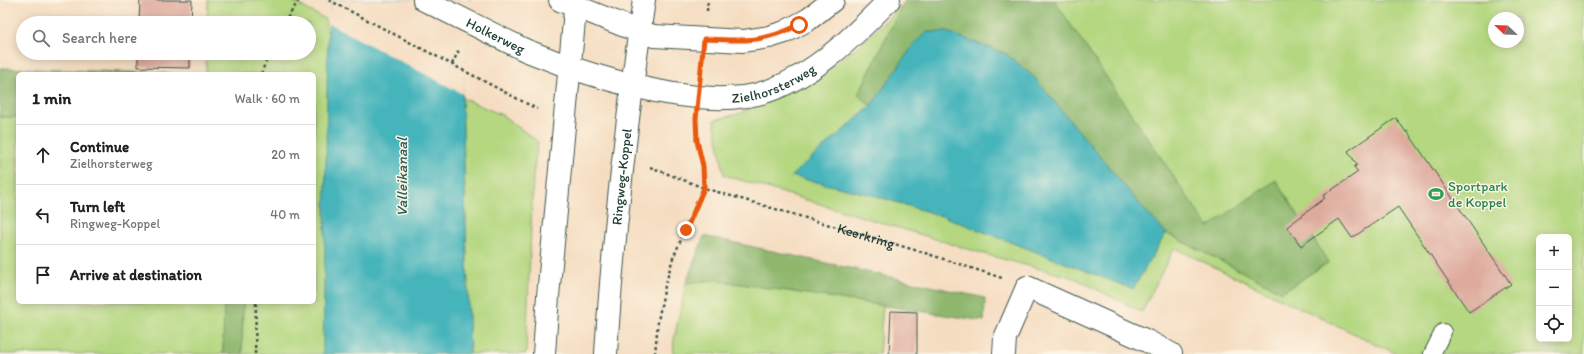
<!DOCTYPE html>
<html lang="en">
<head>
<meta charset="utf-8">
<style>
  :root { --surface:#fff; --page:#f6f6f6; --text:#202124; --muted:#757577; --line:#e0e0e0 }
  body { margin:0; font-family:Itim,sans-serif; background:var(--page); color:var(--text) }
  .controls { position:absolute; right:12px; bottom:12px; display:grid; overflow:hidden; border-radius:6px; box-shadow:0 2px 10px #0003 }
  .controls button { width:36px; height:36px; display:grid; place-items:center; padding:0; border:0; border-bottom:1px solid var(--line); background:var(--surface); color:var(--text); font:20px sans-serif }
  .compass { position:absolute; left:1488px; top:12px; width:36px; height:36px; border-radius:50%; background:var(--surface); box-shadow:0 2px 10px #0003; rotate:293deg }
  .stop { position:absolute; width:12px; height:12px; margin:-9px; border:3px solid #ea580c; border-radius:50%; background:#fff }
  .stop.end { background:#ea580c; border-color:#fff; box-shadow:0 1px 4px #0008 }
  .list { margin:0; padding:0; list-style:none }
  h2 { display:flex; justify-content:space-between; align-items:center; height:52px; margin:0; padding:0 16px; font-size:17px }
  h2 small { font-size:13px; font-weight:400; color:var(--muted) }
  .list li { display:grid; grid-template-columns:26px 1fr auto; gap:12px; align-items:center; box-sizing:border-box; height:60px; padding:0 16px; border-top:1px solid var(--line) }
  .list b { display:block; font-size:15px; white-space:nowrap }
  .list p { margin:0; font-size:13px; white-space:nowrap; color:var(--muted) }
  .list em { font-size:13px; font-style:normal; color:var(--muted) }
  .icon { flex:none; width:22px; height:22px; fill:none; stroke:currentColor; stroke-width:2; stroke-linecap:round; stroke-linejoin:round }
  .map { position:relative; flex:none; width:1584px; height:354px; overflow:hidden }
  .search { position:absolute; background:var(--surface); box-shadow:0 2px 10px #0003; left:16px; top:16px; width:300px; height:44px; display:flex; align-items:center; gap:10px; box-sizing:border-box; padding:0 14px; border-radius:22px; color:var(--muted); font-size:15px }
  .panel { position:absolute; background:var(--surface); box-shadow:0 2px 10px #0003; left:16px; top:72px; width:300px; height:232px; border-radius:6px }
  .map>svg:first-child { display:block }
  .green { fill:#b4d780; stroke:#6a8a5a; fill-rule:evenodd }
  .forest { fill:#8fb86e; stroke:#577a51 }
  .water { fill:#44b4bb; stroke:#327878 }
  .pier { fill:#f5ddc1 }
  .building { fill:#ddaa9c }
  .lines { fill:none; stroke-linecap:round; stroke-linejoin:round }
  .service-casing { stroke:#3f5549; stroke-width:18 }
  .minor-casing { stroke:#3f5549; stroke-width:24 }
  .tertiary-casing { stroke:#3f5549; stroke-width:24 }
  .secondary-casing { stroke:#3f5549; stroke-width:24 }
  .primary-casing { stroke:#3f5549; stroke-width:24 }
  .path { stroke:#3f5549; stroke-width:2.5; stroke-dasharray:3 3; stroke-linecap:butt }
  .service { stroke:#fff; stroke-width:16 }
  .minor { stroke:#fff; stroke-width:22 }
  .tertiary { stroke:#fff; stroke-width:22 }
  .secondary { stroke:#fff; stroke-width:22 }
  .primary { stroke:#fff; stroke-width:22 }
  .route { stroke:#ea580c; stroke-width:5 }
  .labels { text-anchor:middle; stroke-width:3; stroke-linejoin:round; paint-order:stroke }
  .street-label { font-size:14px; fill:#1f3d34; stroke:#fcf5e5 }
  .leisure-label { font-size:14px; fill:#27864d; stroke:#fcf5e5; text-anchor:start }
  .water-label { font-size:15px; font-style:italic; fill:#2a615c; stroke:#fcf5e5 }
</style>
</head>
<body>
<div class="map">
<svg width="1584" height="354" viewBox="0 0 1584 354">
  <rect width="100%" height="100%" fill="#fcf5e5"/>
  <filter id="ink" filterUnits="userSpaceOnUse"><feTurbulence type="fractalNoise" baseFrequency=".025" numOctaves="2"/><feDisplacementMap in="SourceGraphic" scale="8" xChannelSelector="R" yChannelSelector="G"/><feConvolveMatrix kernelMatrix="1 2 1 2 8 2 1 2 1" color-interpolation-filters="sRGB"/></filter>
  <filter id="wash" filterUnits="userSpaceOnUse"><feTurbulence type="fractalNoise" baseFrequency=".012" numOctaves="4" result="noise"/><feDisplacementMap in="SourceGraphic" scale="16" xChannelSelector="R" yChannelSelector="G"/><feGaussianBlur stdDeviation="0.9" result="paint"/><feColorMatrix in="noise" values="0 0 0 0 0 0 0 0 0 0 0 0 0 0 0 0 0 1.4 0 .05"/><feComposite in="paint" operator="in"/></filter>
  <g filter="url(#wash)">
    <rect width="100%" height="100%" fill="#f5ddc1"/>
    <!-- green -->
    <path class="green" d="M208,0H290L325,19L328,34L323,354H242L243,302H314V74H206V53H309V23H207Z
      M1054,0H1584V354H1397L1174,248L1142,312L1074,278L988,255L724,175L714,120L738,114L814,80L860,45L902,5L858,95L871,106L792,176L876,196L945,217L1133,289L1166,233L1282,292L1328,263L1276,180L1208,228ZM1494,18H1518V42H1494ZM1539,237H1569V339H1539Z
      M462,98L502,115L538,142L533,175L526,354H470Z
      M0,117H18V302H224L223,354H0Z
      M715,280L883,305L879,354H673L674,339L686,283Z"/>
    <!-- forest -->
    <path class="forest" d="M906,0H1054L1208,227L1276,180L1328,262L1282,292L1166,233L1141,206L1034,77L1006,54L947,32H927L915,43L871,106L858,95L902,5Z
      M0,68L189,74H18V117H0Z
      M704,236L985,298L984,321L715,280L686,283Z
      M224,302H243L242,354H223Z"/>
    <!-- water -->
    <path class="water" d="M332,0H472L462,98L470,354H323L328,34Z
      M927,32H947L1006,54L1034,77L1141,206L1166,233L1133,289L945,217L876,196L791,176L871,106L915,43Z"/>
    <!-- pier -->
    <path class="pier" d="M332,0H473L463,94L328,23Z"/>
    <g id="blocks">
      <!-- building -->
      <path class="building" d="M140,0H192L191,23H139Z
        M138,53H190V68L138,67Z
        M1396,118L1406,132L1407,131L1511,284L1469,312L1398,207L1352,238L1339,219L1301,246L1287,227L1325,198L1323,196L1358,172L1354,167L1357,165L1348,151Z
        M891,311L917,312V354H889Z"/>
    </g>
  </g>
  <g filter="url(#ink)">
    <use href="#blocks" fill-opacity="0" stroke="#3f5549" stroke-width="1"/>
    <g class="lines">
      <!-- service casing -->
      <g class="service-casing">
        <path id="service" d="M1432,354L1443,332"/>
      </g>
      <!-- minor casing -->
      <g class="minor-casing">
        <path id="minor" d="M1004,354L1005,338L1027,287L1147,341L1171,354"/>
      </g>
      <!-- tertiary casing -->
      <g class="tertiary-casing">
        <g id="tertiary">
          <path id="s2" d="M424,0L525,50L569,67"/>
          <path d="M560,0L575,6"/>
        </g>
      </g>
      <!-- secondary casing -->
      <g class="secondary-casing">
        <g id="secondary">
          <path d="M575,6L640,32L654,36L743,41L769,37L785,32L809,19L833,0"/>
          <path id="s3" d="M569,67C623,85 712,111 768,91C816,74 854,36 889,0"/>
        </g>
      </g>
      <!-- primary casing -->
      <g class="primary-casing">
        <g id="primary">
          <path d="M544,354L548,296L576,0"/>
          <path id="s4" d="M606,354C613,236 627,117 644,0"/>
        </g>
      </g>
      <!-- path -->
      <g class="path">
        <path d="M329,0L537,109"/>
        <path d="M707,11L708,0"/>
        <path d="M284,23L299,0"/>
        <path d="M452,64L460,48"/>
        <path d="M261,74L269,53"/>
        <path id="s1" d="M650,167L704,188L925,253L1002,278"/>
        <path d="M255,354L256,302"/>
        <path d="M655,354L658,321L665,286L673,258L704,188L703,166L697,141L696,124"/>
      </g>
      <!-- service -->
      <use href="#service" class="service"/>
      <!-- minor -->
      <use href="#minor" class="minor"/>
      <!-- tertiary -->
      <use href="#tertiary" class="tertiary"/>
      <!-- secondary -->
      <use href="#secondary" class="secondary"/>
      <!-- primary -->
      <use href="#primary" class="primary"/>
    </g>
  </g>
  <g class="lines" filter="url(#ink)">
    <!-- route -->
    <path class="route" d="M686,230L704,188L703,166L697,141L696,119L704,39C743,41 762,43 799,25"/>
  </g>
  <!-- icons -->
  <defs>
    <g id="stadium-bare" transform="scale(1.2)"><path d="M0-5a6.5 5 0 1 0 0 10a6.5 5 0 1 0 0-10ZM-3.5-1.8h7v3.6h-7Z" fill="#2e9e5b" stroke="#fcf5e5" stroke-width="2.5" paint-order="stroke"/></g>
  </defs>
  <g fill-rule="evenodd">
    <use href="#stadium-bare" x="1436" y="194"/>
  </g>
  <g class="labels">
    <!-- street labels -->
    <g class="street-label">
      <text dy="5" stroke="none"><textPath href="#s2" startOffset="80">Holkerweg</textPath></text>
      <text dy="5" stroke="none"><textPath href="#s3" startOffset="211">Zielhorsterweg</textPath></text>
      <text dy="5" stroke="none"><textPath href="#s4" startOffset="178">Ringweg-Koppel</textPath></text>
      <text dy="5" stroke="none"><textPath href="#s1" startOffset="227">Keerkring</textPath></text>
    </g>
    <!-- leisure labels -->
    <g class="leisure-label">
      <text x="1448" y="191">Sportpark<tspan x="1448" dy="16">de Koppel</tspan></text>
    </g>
    <!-- water labels -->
    <g class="water-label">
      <text transform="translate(402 177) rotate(-90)" y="5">Valleikanaal</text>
    </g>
  </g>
</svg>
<div class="controls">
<button>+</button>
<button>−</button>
<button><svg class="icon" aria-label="locate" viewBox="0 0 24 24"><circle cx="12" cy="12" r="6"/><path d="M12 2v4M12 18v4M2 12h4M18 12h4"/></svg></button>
</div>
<svg class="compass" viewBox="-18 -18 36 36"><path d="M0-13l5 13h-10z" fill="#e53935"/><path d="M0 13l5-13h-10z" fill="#757577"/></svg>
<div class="stop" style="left:799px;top:25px"></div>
<div class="stop end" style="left:686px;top:230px"></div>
<div class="search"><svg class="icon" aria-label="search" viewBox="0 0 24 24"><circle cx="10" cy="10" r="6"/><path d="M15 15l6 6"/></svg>Search here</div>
<section class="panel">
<h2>1 min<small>Walk · 60 m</small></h2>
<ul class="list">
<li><svg class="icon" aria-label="ahead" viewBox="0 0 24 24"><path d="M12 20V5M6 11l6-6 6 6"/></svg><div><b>Continue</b><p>Zielhorsterweg</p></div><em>20 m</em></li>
<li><svg class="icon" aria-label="left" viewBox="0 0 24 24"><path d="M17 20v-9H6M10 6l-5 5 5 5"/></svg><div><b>Turn left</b><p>Ringweg-Koppel</p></div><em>40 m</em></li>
<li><svg class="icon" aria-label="arrive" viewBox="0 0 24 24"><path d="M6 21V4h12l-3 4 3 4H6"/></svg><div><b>Arrive at destination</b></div></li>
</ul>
</section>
</div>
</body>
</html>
